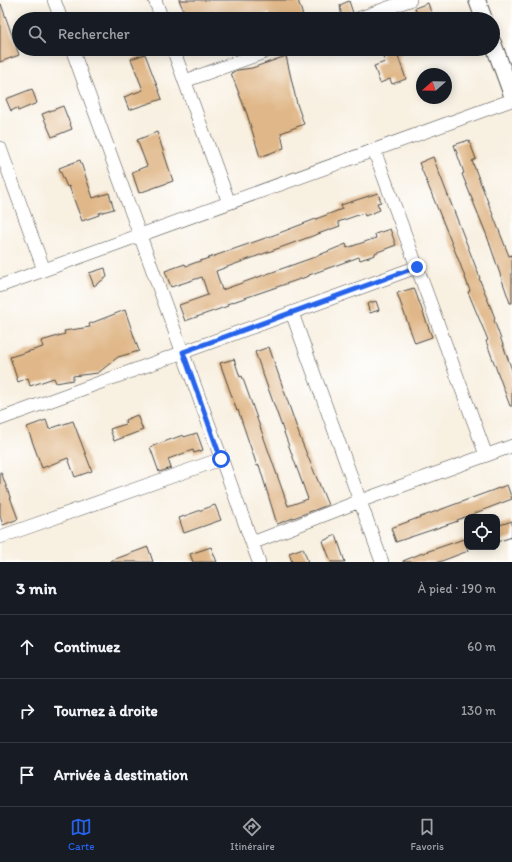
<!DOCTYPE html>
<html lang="fr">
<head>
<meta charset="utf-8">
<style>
  :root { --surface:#171b24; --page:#242831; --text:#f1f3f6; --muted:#9ea1a6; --line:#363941; --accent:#2563eb }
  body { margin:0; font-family:Itim,sans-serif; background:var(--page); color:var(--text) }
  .controls { position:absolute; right:12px; bottom:12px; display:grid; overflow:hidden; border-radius:8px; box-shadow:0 2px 10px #0003 }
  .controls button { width:36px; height:36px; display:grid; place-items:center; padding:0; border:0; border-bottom:1px solid var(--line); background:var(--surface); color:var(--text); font:20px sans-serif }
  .compass { position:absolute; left:416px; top:68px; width:36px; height:36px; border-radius:50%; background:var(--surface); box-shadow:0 2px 10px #0003; rotate:250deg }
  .stop { position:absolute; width:12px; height:12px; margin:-9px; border:3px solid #2563eb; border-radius:50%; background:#fff }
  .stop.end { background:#2563eb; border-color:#fff; box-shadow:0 1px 4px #0008 }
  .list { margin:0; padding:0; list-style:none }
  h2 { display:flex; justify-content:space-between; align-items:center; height:52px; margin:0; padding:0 16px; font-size:17px }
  h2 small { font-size:13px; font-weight:400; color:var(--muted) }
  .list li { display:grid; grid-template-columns:26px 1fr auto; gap:12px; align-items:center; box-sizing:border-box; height:64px; padding:0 16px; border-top:1px solid var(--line) }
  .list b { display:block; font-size:15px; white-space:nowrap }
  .list em { font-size:13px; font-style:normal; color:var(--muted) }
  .icon { flex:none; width:22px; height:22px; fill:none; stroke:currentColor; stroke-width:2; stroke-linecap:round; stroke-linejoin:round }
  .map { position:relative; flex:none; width:512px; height:562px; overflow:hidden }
  .search { position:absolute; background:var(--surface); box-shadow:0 2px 10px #0003; left:12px; right:12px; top:12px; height:44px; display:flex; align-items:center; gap:10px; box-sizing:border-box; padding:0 14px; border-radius:22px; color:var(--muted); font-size:15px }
  .sheet { height:244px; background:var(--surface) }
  nav { display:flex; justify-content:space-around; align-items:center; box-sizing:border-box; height:56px; border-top:1px solid var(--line); background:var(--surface); font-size:11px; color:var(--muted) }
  nav a { display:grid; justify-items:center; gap:2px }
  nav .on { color:var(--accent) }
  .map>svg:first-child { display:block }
  .building { fill:#e0b788 }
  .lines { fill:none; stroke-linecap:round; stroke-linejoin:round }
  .minor-casing { stroke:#4a4946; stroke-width:14 }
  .tertiary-casing { stroke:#4a4946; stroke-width:18 }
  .minor { stroke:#fff; stroke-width:13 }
  .tertiary { stroke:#fff; stroke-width:16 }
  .route { stroke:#2563eb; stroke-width:5 }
</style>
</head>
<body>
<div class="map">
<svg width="512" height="562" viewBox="0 0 512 562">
  <rect width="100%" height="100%" fill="#fff"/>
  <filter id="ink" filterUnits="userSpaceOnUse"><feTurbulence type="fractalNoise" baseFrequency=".025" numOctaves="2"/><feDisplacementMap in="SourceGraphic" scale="8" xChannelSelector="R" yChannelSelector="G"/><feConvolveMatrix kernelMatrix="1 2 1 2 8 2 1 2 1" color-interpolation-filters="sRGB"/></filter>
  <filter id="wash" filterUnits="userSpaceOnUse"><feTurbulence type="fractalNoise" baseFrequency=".012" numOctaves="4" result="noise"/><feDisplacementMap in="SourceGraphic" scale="16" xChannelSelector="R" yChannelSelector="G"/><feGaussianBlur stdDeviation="0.9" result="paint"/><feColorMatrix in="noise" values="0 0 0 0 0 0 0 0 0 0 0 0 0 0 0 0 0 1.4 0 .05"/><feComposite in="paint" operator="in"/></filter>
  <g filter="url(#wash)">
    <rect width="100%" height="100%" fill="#f8f0e1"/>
    <g id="blocks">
      <!-- building -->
      <path class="building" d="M179,0H298L304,19H272L269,13L252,19H215L212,11L187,18Z
        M349,1L353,13L349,19H342L340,5Z
        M428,3L433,19H419L415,8Z
        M0,4H1L19,55L0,62Z
        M380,49H415L398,56L406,79L392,84L390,79L380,83L374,66L385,62Z
        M145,54L162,99L129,110L124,97L143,90L131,59Z
        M286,56L297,104L304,124L281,133L284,148L260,157L247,114L231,73L238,70L252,68Z
        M32,89L37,103L18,111L17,108L11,111L6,99Z
        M63,106L72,129L52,137L42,114Z
        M157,132L173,181L139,193L132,172L147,166L137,140Z
        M469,140L476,159L472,161L509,256L512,255V303H510L487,236L462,174L464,173L454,145Z
        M433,157L480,278H479L495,318L494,320L512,370V406H510L486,341L488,340L468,292L470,291L459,261L419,163Z
        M80,160L93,198L109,193L114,209L99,213V215L82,221L69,186L67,187L59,168Z
        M378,193L381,202L377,203L380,210L365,216L364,213L338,222L340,226L216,271L222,290L312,258L346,244L347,248L376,238L375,234L390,229L396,245L375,253V255L360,260L359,257L309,275V276L227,304L228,306L185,321L179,305L208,295L202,277L171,287L165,271L185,264L186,266L274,235L342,209L341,205Z
        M105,268L107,277L94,286L89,273Z
        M414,288L432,337L415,343L397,293Z
        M376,301L379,310L370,313L367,304Z
        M125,310L139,351L118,357L98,373L73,376V380L56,383L54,378L30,386L28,378L18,382L10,357L43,347L41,341L65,334L64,331L90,327L89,324Z
        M269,347L301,440L328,505L277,524L259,465L257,466L238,410L237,411L220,363L234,359L240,377L242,376L288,506L308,499L255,352Z
        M137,415L143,430L114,441L110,429L126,424L125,420Z
        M46,420L49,429L73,421L92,471L75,477L68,458L42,468L27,427Z
        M197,433L203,450L194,453L193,450L168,459L171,468L159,472L150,447L183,435L184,437Z
        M0,472H1L18,519L3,525L0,516Z
        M507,485L512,499L457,520L458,521L396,542L391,528Z
        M215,505L221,520L184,533L179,518Z
        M512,521V537L497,542V526Z
        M336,535L345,562H331L323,541Z
        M464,539L468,551L439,562H403V561L420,554Z
        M148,547L153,562H110V561Z
        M211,547L217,562H193L190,554Z
        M303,548L308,562H292L289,553Z"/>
    </g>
  </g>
  <g filter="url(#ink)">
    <use href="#blocks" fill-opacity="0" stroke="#4a4946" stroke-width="1"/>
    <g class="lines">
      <!-- minor casing -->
      <g class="minor-casing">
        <path id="minor" d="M54,0L61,19
          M155,0L162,19
          M357,19L410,0
          M72,49L259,562
          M173,49L229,203
          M185,81L273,49
          M0,148L44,270
          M374,150L486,455
          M0,286L512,100
          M292,313L382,562
          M0,419L417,267
          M0,537L221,459
          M252,543L360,501L512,446"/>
      </g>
      <!-- tertiary casing -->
      <g class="tertiary-casing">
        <path id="tertiary" d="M477,0L484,19
          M493,43L512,95"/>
      </g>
      <!-- minor -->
      <use href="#minor" class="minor"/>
      <!-- tertiary -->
      <use href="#tertiary" class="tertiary"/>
    </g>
  </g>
  <g class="lines" filter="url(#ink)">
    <!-- route -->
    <path class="route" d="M221,459L183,352L417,267"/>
  </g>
</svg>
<div class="controls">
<button><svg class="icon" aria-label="locate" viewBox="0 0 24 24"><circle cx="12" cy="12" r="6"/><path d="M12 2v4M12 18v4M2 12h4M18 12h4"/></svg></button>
</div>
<svg class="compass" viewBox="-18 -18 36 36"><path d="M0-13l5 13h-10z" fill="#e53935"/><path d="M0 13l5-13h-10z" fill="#9ea1a6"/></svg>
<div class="stop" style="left:221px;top:459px"></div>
<div class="stop end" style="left:417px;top:267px"></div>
<div class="search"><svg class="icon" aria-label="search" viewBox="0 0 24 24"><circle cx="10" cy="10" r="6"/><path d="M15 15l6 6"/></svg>Rechercher</div>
</div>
<section class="sheet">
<h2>3 min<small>À pied · 190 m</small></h2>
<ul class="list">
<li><svg class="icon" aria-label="ahead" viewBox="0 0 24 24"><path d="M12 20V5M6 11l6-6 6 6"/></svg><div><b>Continuez</b></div><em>60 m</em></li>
<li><svg class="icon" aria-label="right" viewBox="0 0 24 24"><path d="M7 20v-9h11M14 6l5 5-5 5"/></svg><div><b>Tournez à droite</b></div><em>130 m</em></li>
<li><svg class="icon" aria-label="arrive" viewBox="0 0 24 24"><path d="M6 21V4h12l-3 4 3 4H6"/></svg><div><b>Arrivée à destination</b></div></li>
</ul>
</section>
<nav>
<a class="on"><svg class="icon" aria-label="map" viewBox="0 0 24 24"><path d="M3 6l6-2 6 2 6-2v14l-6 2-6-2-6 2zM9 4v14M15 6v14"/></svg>Carte</a>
<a><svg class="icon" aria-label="directions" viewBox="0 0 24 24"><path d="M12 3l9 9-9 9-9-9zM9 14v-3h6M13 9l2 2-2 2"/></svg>Itinéraire</a>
<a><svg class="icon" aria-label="saved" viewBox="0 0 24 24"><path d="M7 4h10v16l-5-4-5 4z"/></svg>Favoris</a>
</nav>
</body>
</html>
